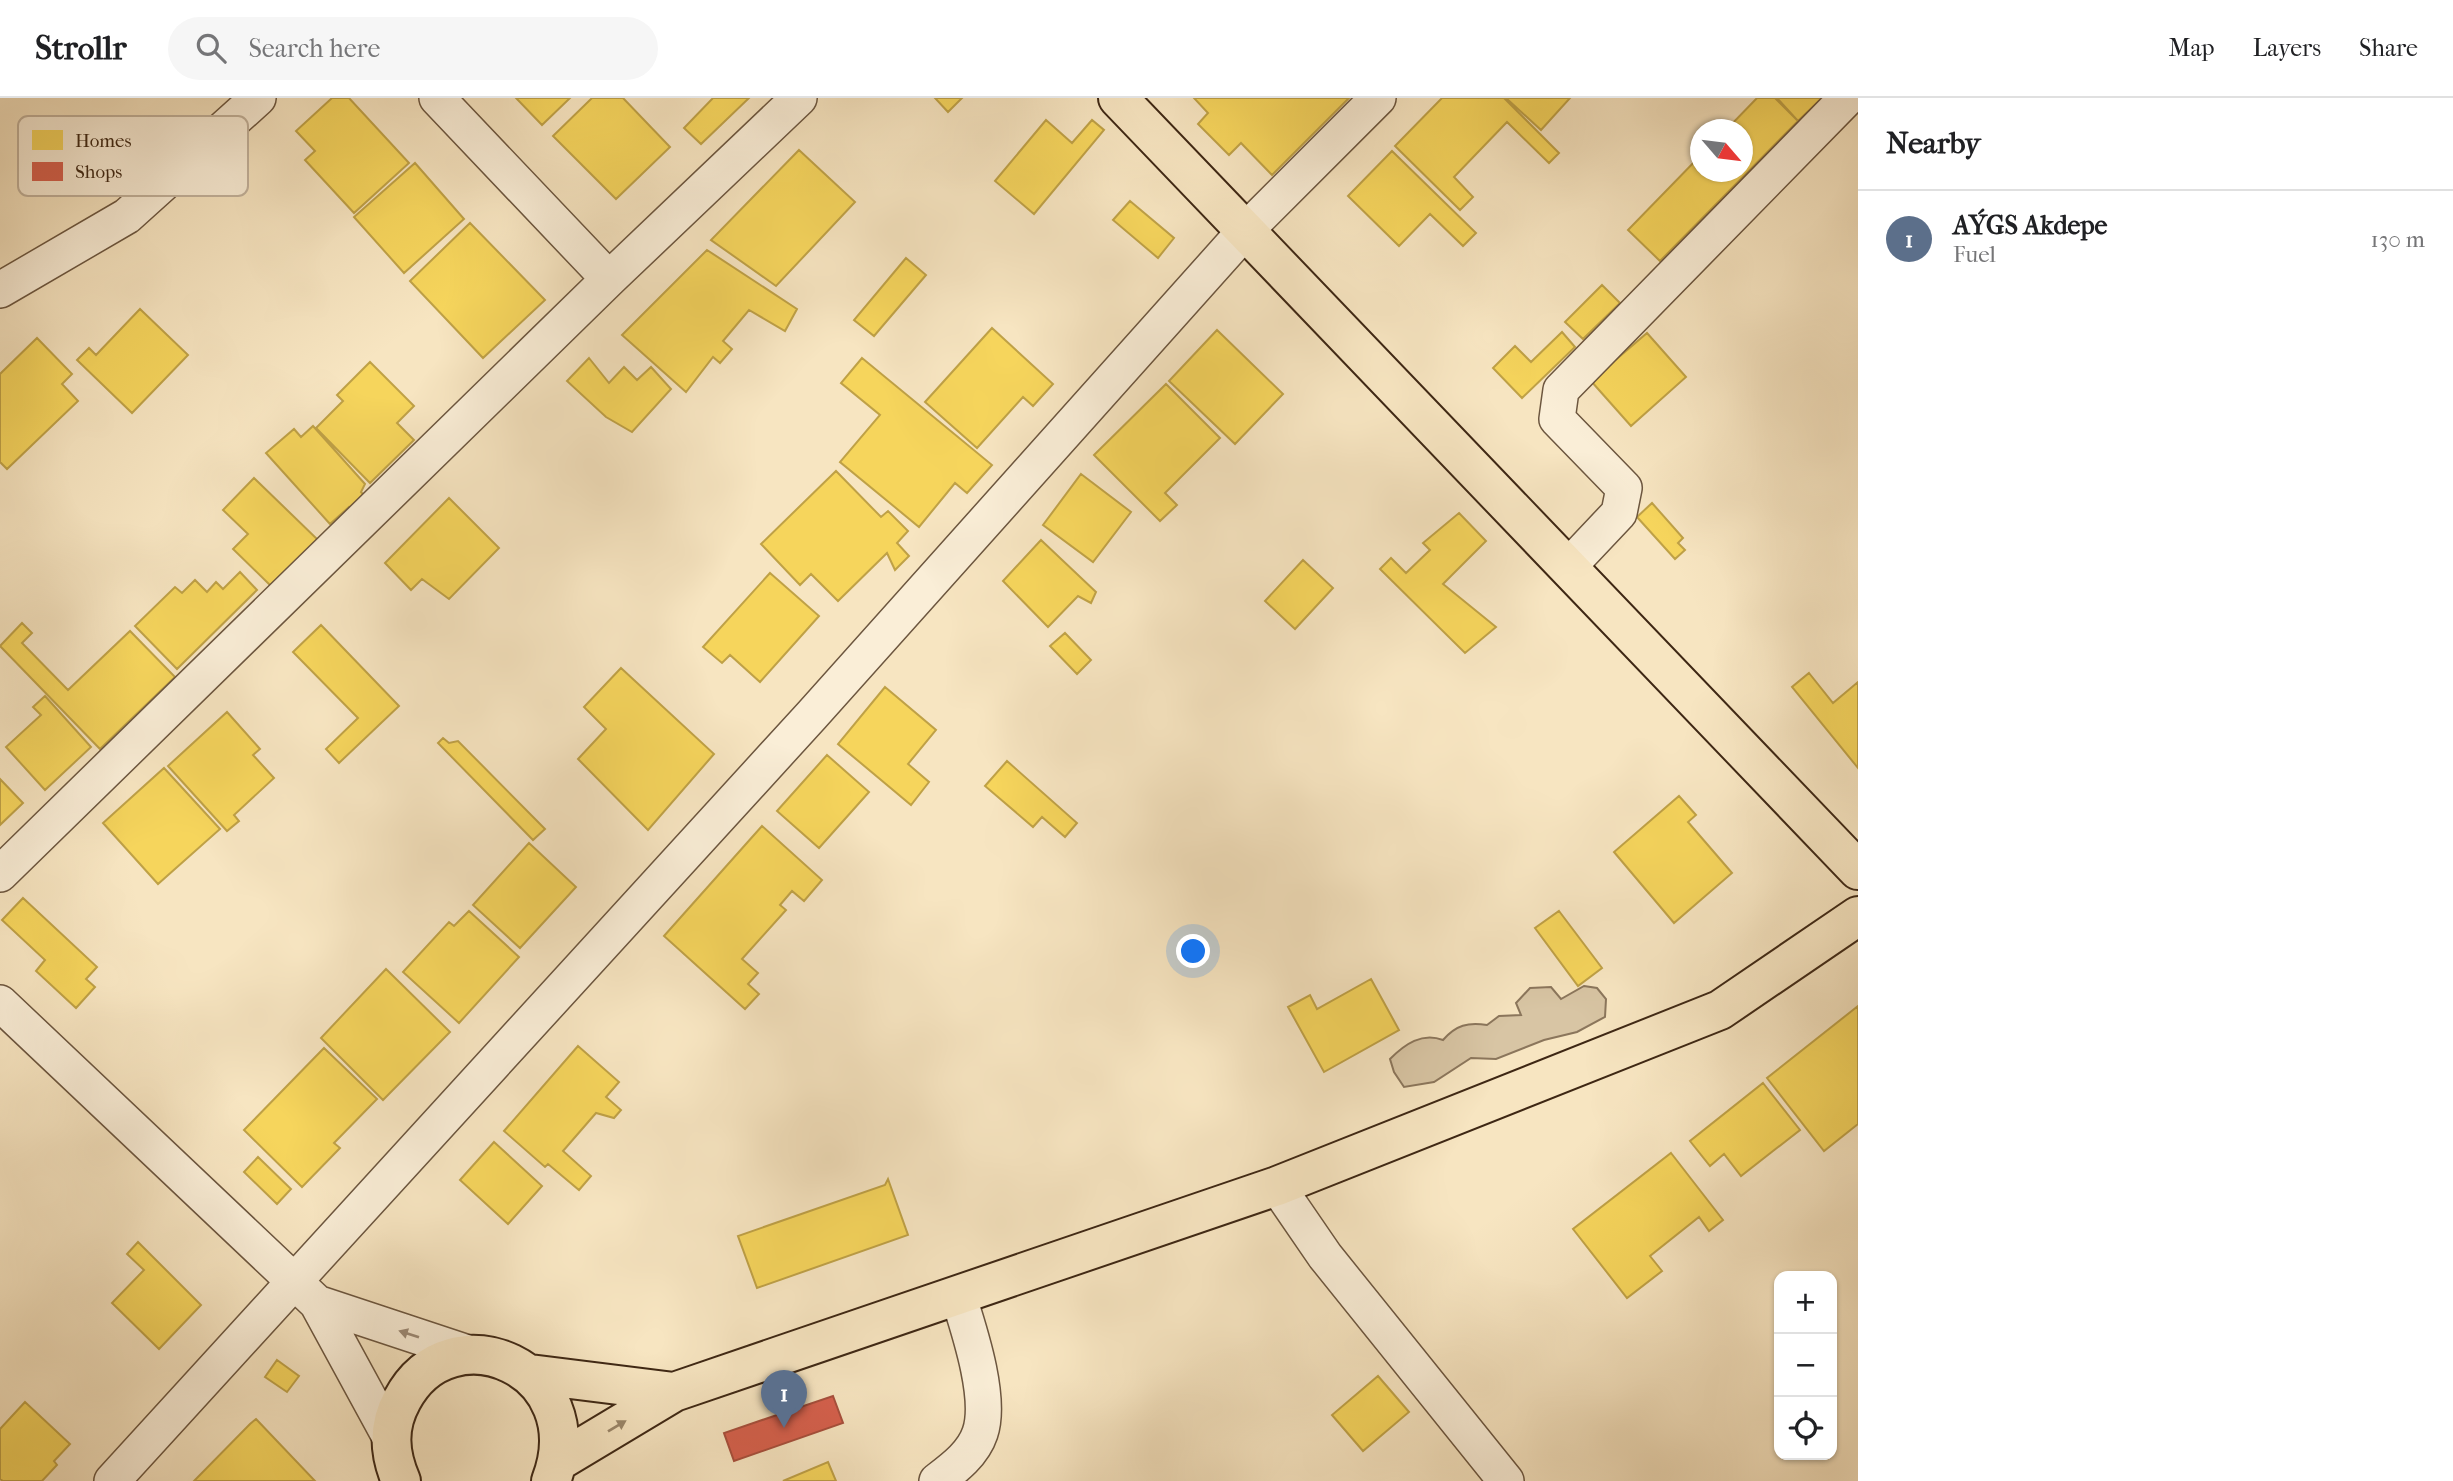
<!DOCTYPE html>
<html lang="en">
<head>
<meta charset="utf-8">
<style>
  :root { --surface:#fff; --page:#f6f6f6; --text:#202124; --muted:#757577; --line:#e0e0e0; --accent:#8f2418 }
  body { margin:0; font-family:"IM FELL French Canon",serif; background:var(--page); color:var(--text) }
  .controls { position:absolute; right:21px; bottom:21px; display:grid; overflow:hidden; border-radius:14px; box-shadow:0 2px 5px #0004 }
  .controls button { width:63px; height:63px; display:grid; place-items:center; padding:0; border:0; border-bottom:2px solid var(--line); background:var(--surface); color:var(--text); font:35px sans-serif }
  .compass { position:absolute; left:1690px; top:21px; width:63px; height:63px; border-radius:50%; background:var(--surface); box-shadow:0 2px 5px #0004; rotate:118deg }
  .you { position:absolute; left:1194px; top:854px; width:24px; height:24px; margin:-18px; border:5px solid #fff; border-radius:50%; background:#1a73e8; box-shadow:0 0 0 10px #1a73e833 }
  .badge { display:grid; place-items:center; width:46px; height:46px; border-radius:50%; background:var(--accent); color:#fff; font-size:23px; font-weight:700 }
  .pin { position:absolute; translate:-50% -58px; filter:drop-shadow(0 2px 4px #0008) }
  .pin::after { content:''; position:absolute; top:37px; width:24px; height:21px; background:inherit; clip-path:polygon(0 0,100% 0,50% 100%) }
  .list { margin:0; padding:0; list-style:none }
  h2 { display:flex; justify-content:space-between; align-items:center; height:91px; margin:0; padding:0 28px; font-size:30px }
  h2 small { font-size:23px; font-weight:400; color:var(--muted) }
  .list li { display:grid; grid-template-columns:46px 1fr auto; gap:21px; align-items:center; box-sizing:border-box; height:98px; padding:0 28px; border-top:2px solid var(--line) }
  .list b { display:block; font-size:26px; white-space:nowrap }
  .list p { margin:0; font-size:23px; white-space:nowrap; color:var(--muted) }
  .list em { font-size:23px; font-style:normal; color:var(--muted) }
  .icon { flex:none; width:38px; height:38px; fill:none; stroke:currentColor; stroke-width:2; stroke-linecap:round; stroke-linejoin:round }
  .map { position:relative; flex:none; width:1858px; height:1383px; overflow:hidden }
  header { display:flex; align-items:center; gap:42px; box-sizing:border-box; height:98px; padding:0 35px; background:var(--surface); border-bottom:2px solid var(--line) }
  header strong { font-size:33px }
  nav { display:flex; gap:38px; margin-inline-start:auto; font-size:24px }
  .search { width:490px; height:63px; background:var(--page); display:flex; align-items:center; gap:18px; box-sizing:border-box; padding:0 24px; border-radius:38px; color:var(--muted); font-size:26px }
  main { display:flex }
  aside { flex:1; background:var(--surface) }
  .map>svg:first-child { display:block }
  .green { fill:#d8c5a4; stroke:#8b765c; stroke-width:2 }
  .homes { fill:#f6d55c; stroke:#bfa146; stroke-width:2 }
  .shops { fill:#d6604d; stroke:#a84f3c; stroke-width:2 }
  .lines { fill:none; stroke-linecap:round; stroke-linejoin:round }
  .minor-casing { stroke:#6c563f; stroke-width:38 }
  .major-casing { stroke:#3e2714; stroke-width:42 }
  .minor { stroke:#faeed7; stroke-width:35 }
  .major { stroke:#f7e5c1; stroke-width:38 }
  .oneway { fill:#9c8a76 }
  .oneway2 { fill:#9a866a }
  .key { fill:#faeed7; stroke:#c2b29c; stroke-width:2 }
  .key-label { font-size:19px; fill:#3e2714 }
</style>
</head>
<body>
<header>
<strong>Strollr</strong>
<div class="search"><svg class="icon" aria-label="search" viewBox="0 0 24 24"><circle cx="10" cy="10" r="6"/><path d="M15 15l6 6"/></svg>Search here</div>
<nav><a>Map</a><a>Layers</a><a>Share</a></nav>
</header>
<main>
<div class="map">
<svg width="1858" height="1383" viewBox="0 0 1858 1383">
  <rect width="100%" height="100%" fill="#f7e5c1"/>
  <filter id="stains"><feTurbulence type="fractalNoise" baseFrequency=".00286" numOctaves="4"/><feColorMatrix values="0 0 0 0 .2 0 0 0 0 .09 0 0 0 0 .02 0 0 0 .5 -.17"/></filter>
  <radialGradient id="worn" r=".72"><stop offset=".6" stop-color="#630" stop-opacity="0"/><stop offset="1" stop-color="#630" stop-opacity=".3"/></radialGradient>
  <!-- green -->
  <path class="green" d="M1584,888L1597,890L1606,901L1605,919L1577,934L1544,942L1496,961L1471,960L1434,984L1404,989L1394,974L1390,961C1405,946 1422,934 1443,942C1456,927 1468,924 1487,927L1499,918L1521,917L1516,905L1530,890L1551,889L1561,901Z"/>
  <!-- homes -->
  <path class="homes" d="M332,0H349L409,65L354,115L305,62L315,53L296,33Z
    M516,0H570L542,27Z
    M592,0H623L670,49L616,101L553,38Z
    M713,0H749L701,46L684,30Z
    M935,0H962L948,14Z
    M1194,0H1349L1272,77L1241,45L1229,57L1198,26L1208,15Z
    M1442,0H1504L1559,55L1549,65L1507,24L1454,79L1473,99L1460,112L1395,48Z
    M1506,0H1570L1541,32Z
    M1757,0H1775L1798,23L1660,163L1628,132L1700,58V74H1742V32H1726Z
    M1777,0H1822L1798,23Z
    M1046,22L1072,45L1092,22L1104,32L1034,116L995,83Z
    M799,52L855,104L776,188L711,142Z
    M1392,53L1476,135L1463,148L1430,116L1399,148L1348,98Z
    M415,65L464,121L404,175L354,119Z
    M1130,103L1174,140L1158,160L1113,122Z
    M470,125L545,202L483,260L410,183Z
    M707,152L797,211L785,233L749,212L723,243L732,251L720,265L713,259L686,294L622,237Z
    M906,160L926,177L874,238L854,222Z
    M1602,187L1620,205L1583,241L1565,224Z
    M140,211L188,257L132,315L77,262L89,250L96,257Z
    M992,230L1053,286L1033,308L1023,299L977,350L925,304Z
    M1217,232L1283,296L1235,346L1169,283Z
    M1562,234L1575,249L1522,300L1493,270L1515,248L1531,264Z
    M1647,235L1686,279L1631,328L1591,283Z
    M37,240L72,276L62,286L78,303L7,371L0,364V276Z
    M589,260L609,285L624,269L637,282L651,269L671,291L632,334L606,319L567,283Z
    M862,260L992,367L967,395L955,385L919,429L840,364L880,317L841,285Z
    M370,264L414,308L397,325L414,342L370,385L316,330L343,303L337,297Z
    M1166,286L1220,340L1165,395L1177,407L1160,423L1094,357Z
    M313,328L365,386L361,394L372,406L358,419L349,409L330,426L266,355L294,331L301,339Z
    M836,373L881,419L888,413L908,433L897,445L909,458L895,472L887,455L838,503L811,476L800,487L761,446Z
    M1081,376L1131,414L1093,464L1043,427Z
    M254,380L318,442L272,489L233,451L248,436L223,412Z
    M449,400L499,450L449,501L422,481L411,492L385,465Z
    M1652,405L1683,440L1678,445L1685,452L1675,461L1637,419Z
    M1459,415L1486,443L1443,486L1496,529L1465,555L1380,471L1391,460L1406,475L1430,452L1423,445Z
    M1041,442L1096,494L1091,505L1078,498L1048,529L1003,483Z
    M1303,462L1333,490L1295,531L1265,503Z
    M240,474L257,492L177,571L135,528L175,489L182,495L195,482L207,494L216,484L223,491Z
    M770,475L819,518L760,584L730,557L722,565L703,549Z
    M22,525L32,535L22,545L68,592L130,533L175,579L100,651L0,548Z
    M321,527L399,608L339,665L326,651L358,620L293,554Z
    M1065,535L1091,562L1077,576L1050,548Z
    M621,570L714,656L648,732L578,661L606,631L584,609Z
    M1809,575L1833,605L1858,584V670L1792,589Z
    M885,589L936,632L908,666L929,684L911,707L838,646Z
    M45,598L91,649L45,692L6,649L41,617L33,609Z
    M227,614L260,651L253,657L274,680L234,717L239,723L227,733L168,668Z
    M443,640L449,645L458,643L545,731L533,742L438,645Z
    M827,657L869,694L819,750L777,713Z
    M1007,663L1077,725L1065,739L1042,719L1033,729L985,688Z
    M164,670L220,731L158,786L103,725Z
    M0,681L23,705L0,727Z
    M1679,698L1696,717L1688,724L1732,775L1674,825L1614,754Z
    M762,728L822,782L804,803L792,793L780,807L786,812L742,861L758,875L748,886L759,896L745,911L664,838Z
    M529,745L576,789L520,850L473,807Z
    M23,800L97,869L86,881L95,889L76,910L36,873L45,862L2,822Z
    M469,813L519,859L459,925L403,874L449,824L454,828Z
    M1559,813L1602,870L1578,888L1535,830Z
    M386,871L450,934L383,1002L321,940Z
    M1371,881L1399,932L1324,974L1288,909L1310,897L1317,911Z
    M1858,908V1026L1824,1053L1767,980Z
    M578,948L619,984L606,999L621,1012L614,1020L596,1015L563,1053L591,1078L579,1092L548,1066L545,1069L504,1033Z
    M324,950L377,1001L334,1045L340,1050L302,1089L244,1032Z
    M1763,985L1800,1032L1741,1078L1724,1056L1710,1068L1690,1043Z
    M494,1044L542,1088L508,1126L460,1082Z
    M1671,1055L1723,1122L1709,1133L1699,1119L1650,1158L1662,1173L1627,1200L1573,1131Z
    M258,1059L291,1091L277,1106L244,1074Z
    M888,1081L908,1137L757,1190L738,1138L885,1087Z
    M138,1144L201,1207L159,1251L112,1205L144,1172L127,1156Z
    M277,1262L299,1278L287,1294L265,1279Z
    M1378,1278L1409,1314L1363,1353L1332,1317Z
    M25,1304L70,1346L54,1363L57,1367L42,1383H3L0,1381V1331Z
    M256,1321L315,1383H194L250,1326Z
    M828,1364L836,1383H783Z"/>
  <!-- shops -->
  <path class="shops" d="M833,1298L843,1325L734,1363L724,1335Z"/>
  <g class="lines">
    <!-- minor casing -->
    <g class="minor-casing">
      <path id="minor" d="M437,0L609,181
        M0,192L127,118L258,0
        M1568,469L1619,415L1624,390L1557,321L1561,292L1847,0
        M0,776L609,181L799,0
        M0,905L317,1205
        M1277,1088L1325,1158L1506,1383
        M390,1339L317,1205L474,1257
        M112,1383L812,617L1245,133L1378,0
        M937,1383C954,1370 973,1356 980,1335C992,1300 969,1232 958,1197"/>
    </g>
    <!-- major casing -->
    <g class="major-casing">
      <path id="major" d="M1118,0L1858,772
        M530,1276L674,1294L559,1363
        M674,1294L1277,1088L1720,912L1858,818
        M401,1383C389,1355 387,1329 402,1302C451,1209 594,1271 551,1383"/>
    </g>
    <!-- minor -->
    <use href="#minor" class="minor"/>
    <!-- major -->
    <use href="#major" class="major"/>
  </g>
  <!-- one-way arrows -->
  <defs><path id="oneway-solid" d="M-6-.8H1V-3.2L6.5 0L1 3.2V.8H-6Z" transform="scale(1.75)"/></defs>
  <use class="oneway" href="#oneway-solid" transform="translate(409 1236) rotate(-162)"/>
  <use class="oneway2" href="#oneway-solid" transform="translate(617 1328) rotate(-31)"/>
  <!-- legend -->
  <rect x="18" y="18" width="230" height="80" rx="10" class="key"/>
  <rect x="32" y="32" width="31" height="20" fill="#f6d55c"/>
  <rect x="32" y="64" width="31" height="19" fill="#d6604d"/>
  <g class="key-label">
    <text x="75" y="49">Homes</text>
    <text x="75" y="80">Shops</text>
  </g>
  <rect width="100%" height="100%" filter="url(#stains)"/>
  <rect width="100%" height="100%" fill="url(#worn)"/>
</svg>
<div class="controls">
<button>+</button>
<button>−</button>
<button><svg class="icon" aria-label="locate" viewBox="0 0 24 24"><circle cx="12" cy="12" r="6"/><path d="M12 2v4M12 18v4M2 12h4M18 12h4"/></svg></button>
</div>
<svg class="compass" viewBox="-18 -18 36 36"><path d="M0-13l5 13h-10z" fill="#e53935"/><path d="M0 13l5-13h-10z" fill="#757577"/></svg>
<div class="you"></div>
<div class="pin badge" style="left:784px;top:1330px;background:#5c6f8a">1</div>
</div>
<aside>
<h2>Nearby<small></small></h2>
<ul class="list">
<li><span class="badge" style="background:#5c6f8a">1</span><div><b>AÝGS Akdepe</b><p>Fuel</p></div><em>130 m</em></li>
</ul>
</aside>
</main>
</body>
</html>
